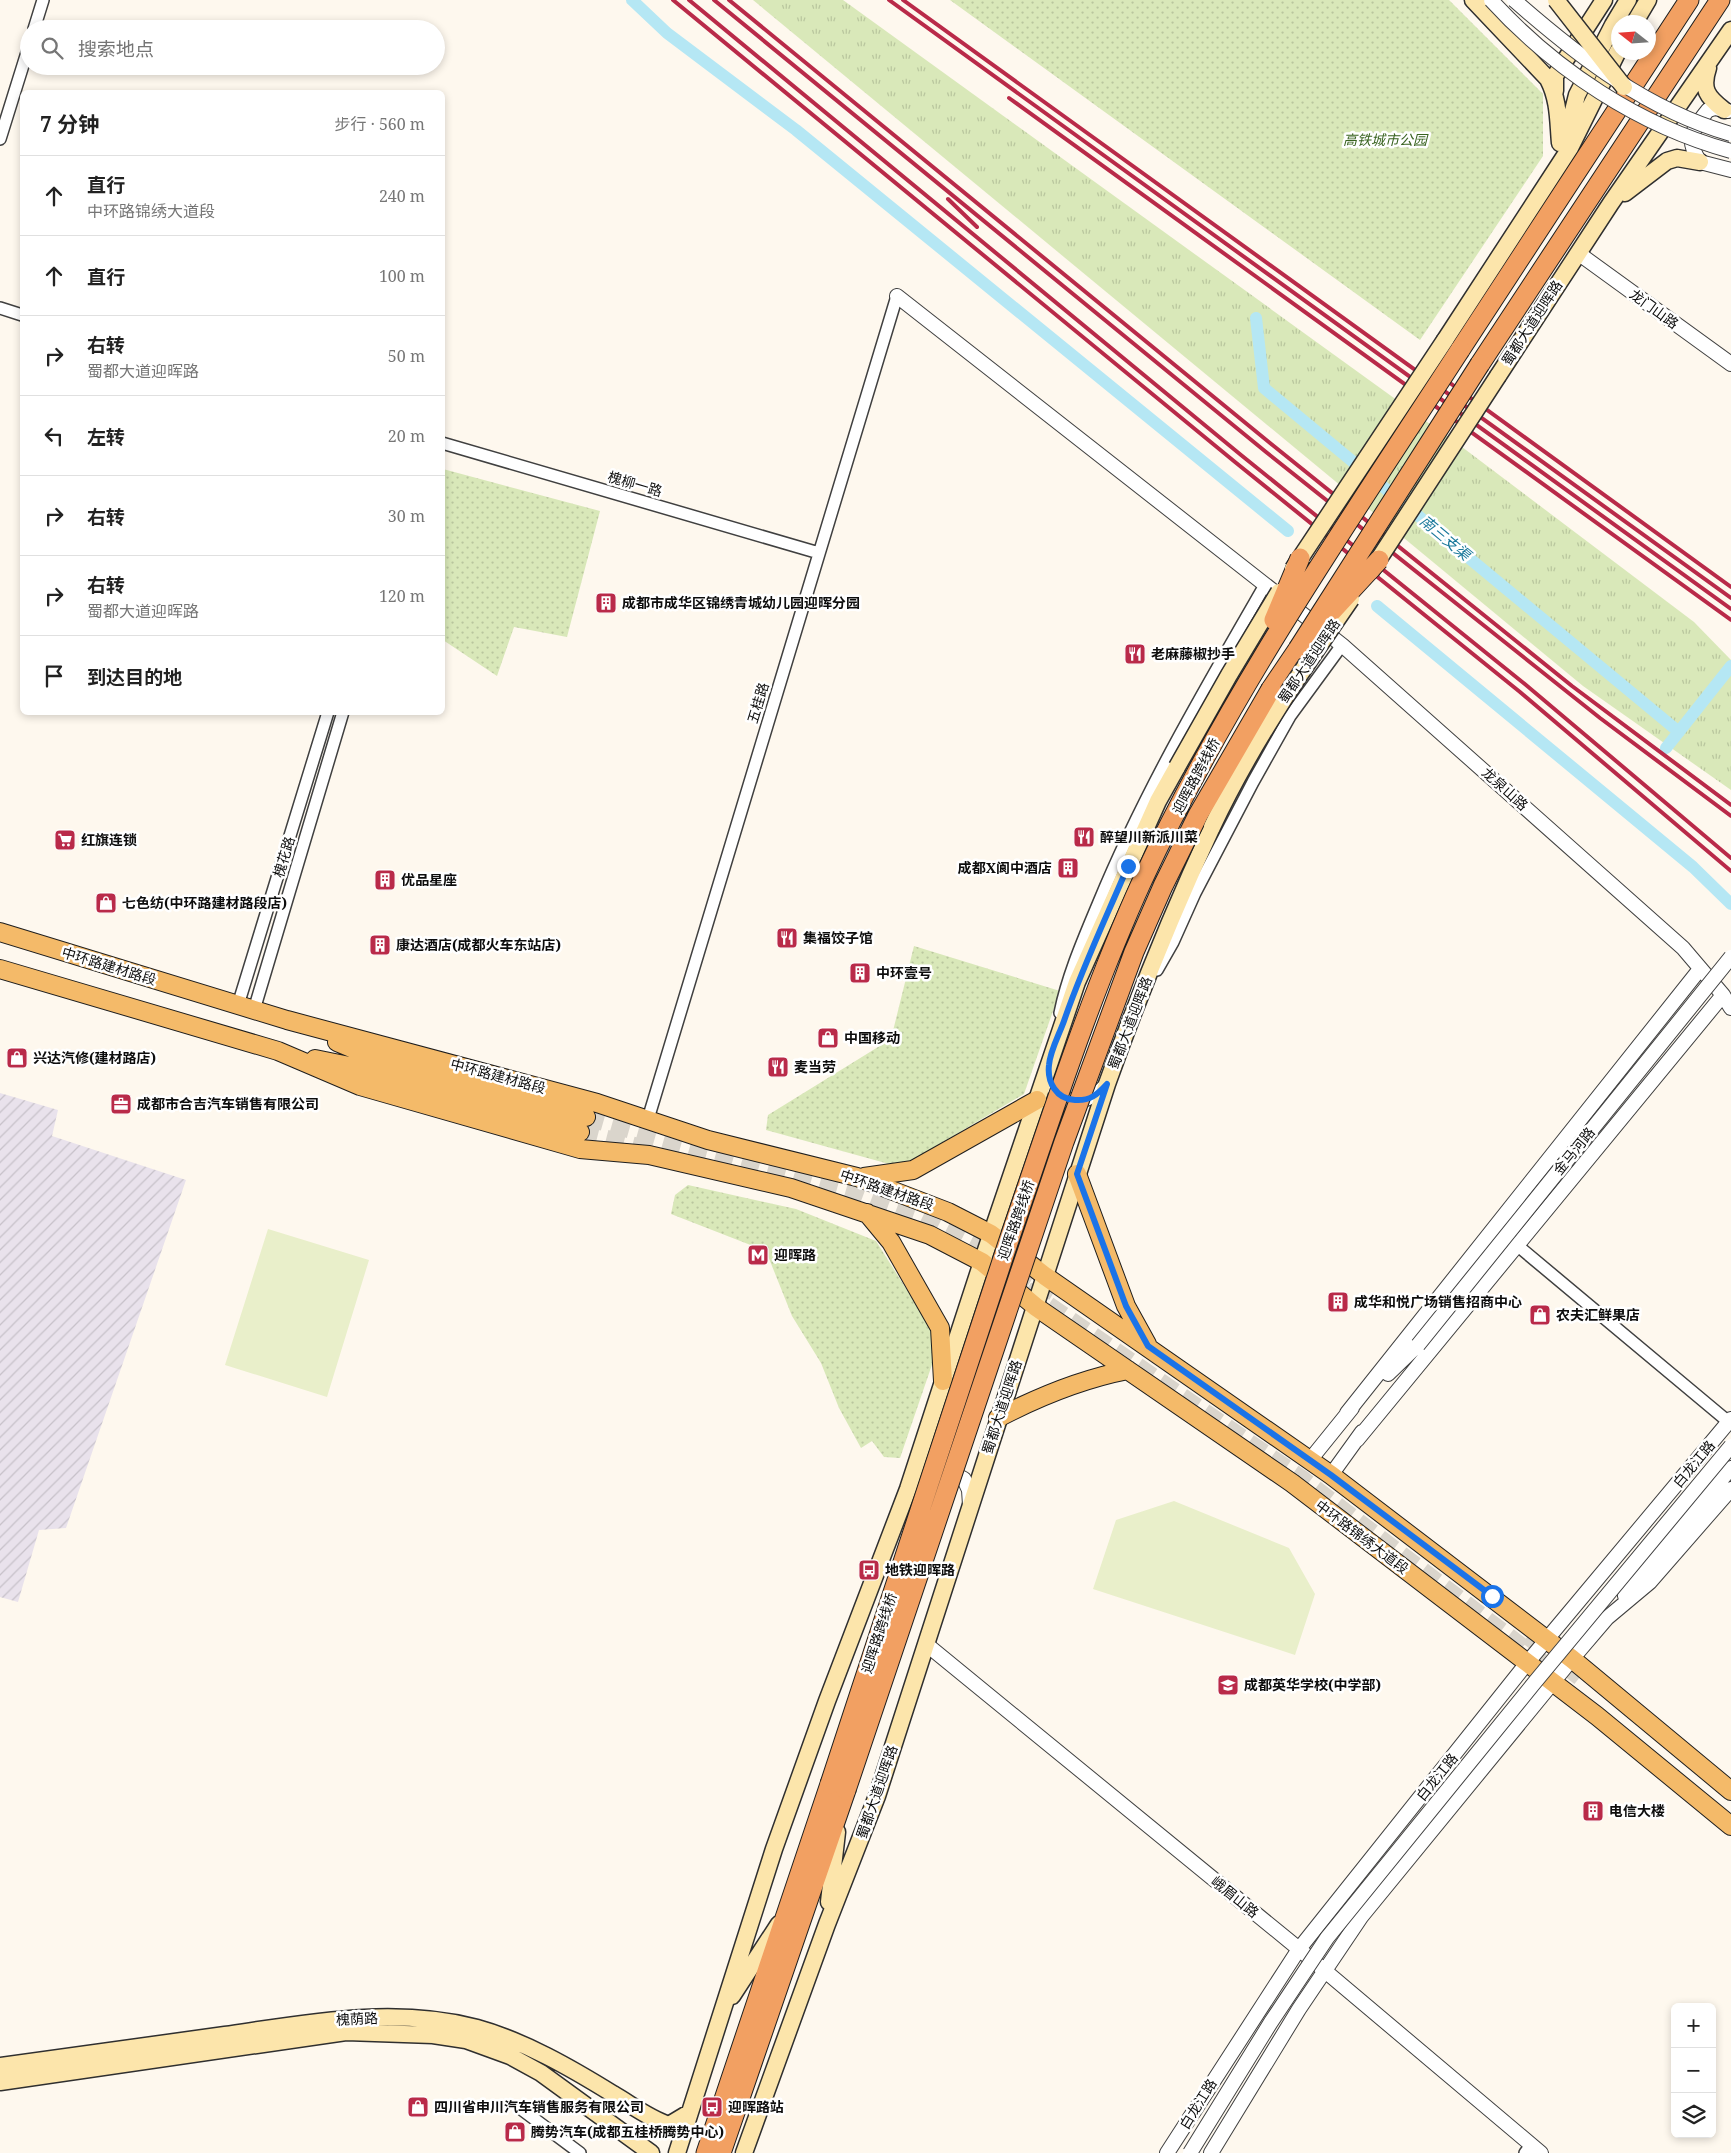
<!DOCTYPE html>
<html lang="zh">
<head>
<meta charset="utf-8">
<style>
  :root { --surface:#fff; --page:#f6f6f6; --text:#222; --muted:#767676; --line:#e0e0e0 }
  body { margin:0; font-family:"Noto Serif","Noto Sans SC",serif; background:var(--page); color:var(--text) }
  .controls { position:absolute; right:15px; bottom:15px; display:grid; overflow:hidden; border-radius:8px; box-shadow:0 2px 8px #0003 }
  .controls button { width:45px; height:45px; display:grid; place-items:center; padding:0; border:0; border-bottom:1px solid var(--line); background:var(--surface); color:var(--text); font:25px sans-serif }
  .compass { position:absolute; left:1611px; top:15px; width:45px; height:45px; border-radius:50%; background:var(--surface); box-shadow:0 2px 8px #0003; rotate:287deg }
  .stop { position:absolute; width:15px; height:15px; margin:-11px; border:4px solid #1a73e8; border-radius:50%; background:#fff }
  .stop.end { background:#1a73e8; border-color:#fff; box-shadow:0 1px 5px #0008 }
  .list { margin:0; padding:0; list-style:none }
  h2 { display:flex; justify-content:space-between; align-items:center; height:65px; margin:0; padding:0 20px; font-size:21px }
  h2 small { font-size:16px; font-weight:400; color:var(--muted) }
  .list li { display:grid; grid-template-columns:32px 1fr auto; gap:15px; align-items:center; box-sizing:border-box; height:80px; padding:0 20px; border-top:1px solid var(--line) }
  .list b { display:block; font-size:19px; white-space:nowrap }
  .list p { margin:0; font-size:16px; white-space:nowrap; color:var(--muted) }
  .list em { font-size:16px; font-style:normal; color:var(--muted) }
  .icon { flex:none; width:28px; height:28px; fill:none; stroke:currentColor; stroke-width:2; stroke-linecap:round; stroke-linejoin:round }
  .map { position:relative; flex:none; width:1731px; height:2153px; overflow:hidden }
  .search { position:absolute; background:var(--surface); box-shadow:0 2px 8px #0003; left:20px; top:20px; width:425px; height:55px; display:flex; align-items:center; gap:12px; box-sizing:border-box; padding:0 18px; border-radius:28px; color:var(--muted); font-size:19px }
  .panel { position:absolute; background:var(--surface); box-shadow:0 2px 8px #0003; left:20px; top:90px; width:425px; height:625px; border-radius:8px }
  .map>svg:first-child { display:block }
  .industrial { fill:url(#industrial-furrows) }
  .grass { fill:url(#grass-tufts) }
  .park { fill:url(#park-dots) }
  .pitch { fill:#e9efca }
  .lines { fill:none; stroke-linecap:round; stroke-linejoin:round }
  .canal { stroke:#b5e7f4; stroke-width:12 }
  .primary-tunnel { stroke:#dad5cc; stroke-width:18; stroke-dasharray:18 9; stroke-linecap:butt }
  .minor-casing { stroke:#404040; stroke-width:14 }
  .tertiary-casing { stroke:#404040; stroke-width:16 }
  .secondary-casing { stroke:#2f2f2f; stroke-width:19 }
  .primary-casing { stroke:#1e1e1e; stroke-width:20 }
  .trunk-casing { stroke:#1e1e1e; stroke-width:21 }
  .minor { stroke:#fff; stroke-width:11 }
  .tertiary { stroke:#fff; stroke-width:14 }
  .secondary { stroke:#fce5ab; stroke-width:16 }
  .primary { stroke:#f4ba69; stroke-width:18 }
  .trunk { stroke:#f2a062; stroke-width:19 }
  .rail { stroke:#b92a49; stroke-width:4 }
  .tertiary-bridge-casing { stroke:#404040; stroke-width:16; stroke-linecap:butt }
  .secondary-bridge-casing { stroke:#2f2f2f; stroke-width:19; stroke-linecap:butt }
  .trunk-bridge-casing { stroke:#1e1e1e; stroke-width:21; stroke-linecap:butt }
  .tertiary-bridge { stroke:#fff; stroke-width:14 }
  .secondary-bridge { stroke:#fce5ab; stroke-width:16 }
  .trunk-bridge { stroke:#f2a062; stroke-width:19 }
  .route { stroke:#1a73e8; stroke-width:6 }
  .labels { text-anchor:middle; stroke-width:5; stroke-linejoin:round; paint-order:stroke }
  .park-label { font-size:14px; font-style:italic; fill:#396320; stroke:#fff }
  .street-label { font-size:14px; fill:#0d0d0d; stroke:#fff }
  .poi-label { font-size:14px; font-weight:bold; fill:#0d0d0d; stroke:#fff; text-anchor:start }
  .water-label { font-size:15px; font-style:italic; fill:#1b799b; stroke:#fff }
</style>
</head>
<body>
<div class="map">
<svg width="1731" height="2153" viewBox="0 0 1731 2153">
  <defs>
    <pattern id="industrial-furrows" width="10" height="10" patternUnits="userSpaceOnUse" patternTransform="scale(1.25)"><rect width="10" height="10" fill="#e9e2ec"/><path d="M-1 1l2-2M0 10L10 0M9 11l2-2" fill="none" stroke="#c7c1c9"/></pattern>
    <pattern id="grass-tufts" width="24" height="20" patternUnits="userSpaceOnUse" patternTransform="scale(1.25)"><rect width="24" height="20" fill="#d9e8b9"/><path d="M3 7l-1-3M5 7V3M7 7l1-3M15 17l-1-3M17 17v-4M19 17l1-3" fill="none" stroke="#b9c69e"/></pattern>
    <pattern id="park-dots" width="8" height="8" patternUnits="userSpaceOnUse" patternTransform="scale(1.25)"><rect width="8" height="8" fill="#d9e8b9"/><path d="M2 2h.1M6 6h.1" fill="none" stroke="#b9c69e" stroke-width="1.8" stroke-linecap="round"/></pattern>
  </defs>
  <rect width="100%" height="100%" fill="#fef8ee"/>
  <!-- industrial -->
  <path class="industrial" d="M0,1093L58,1110L52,1136L186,1180L66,1528L39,1530L18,1602L0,1597Z"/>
  <!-- grass -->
  <path class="grass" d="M753,0H843L1466,450L1694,622L1731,660V790L1583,686Z"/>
  <!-- park -->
  <path class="park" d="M950,0H1449L1543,94V156L1420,340Z
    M443,469L600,511L567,637L514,627L497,676L443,640Z
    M914,946L1060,991L1024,1094L909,1162L889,1164L766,1130L768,1115L891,1039Z
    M688,1185L796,1209L876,1241L934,1333L936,1353L900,1458L884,1457L872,1441L861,1448L839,1408L821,1363L792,1316L766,1251L671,1214L675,1195Z"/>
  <!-- pitch -->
  <path class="pitch" d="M268,1229L369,1260L327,1397L225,1365Z
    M1174,1501L1289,1548L1315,1594L1295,1655L1093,1589L1116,1520Z"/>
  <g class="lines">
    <!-- canal -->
    <path class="canal" d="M632,0L667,33L796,130L1288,531
      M1256,318L1264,388L1679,732
      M1377,606L1693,867L1731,904
      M1666,748L1731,666"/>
    <!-- primary-tunnel -->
    <path class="primary-tunnel" d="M586,1117L861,1195L915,1215L979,1247L1054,1292
      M580,1132L650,1150
      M1026,1290L1302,1479L1560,1676
      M1528,1636L1580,1677"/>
    <!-- minor casing -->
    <g class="minor-casing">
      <path id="minor" d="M34,29L43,0
        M0,139L29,46
        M0,308L22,315
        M442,443L819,553
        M1157,970L1173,942L1195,893L1253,782L1290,716L1342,645
        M238,1005L328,712
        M254,1010L343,712
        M1060,1013C1068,974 1084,938 1099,902C1145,791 1205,689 1265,585
        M648,1119L897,296
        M1512,1241L1731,1424
        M521,2109L580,2153
        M1525,2153L1531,2145"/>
    </g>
    <!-- tertiary casing -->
    <g class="tertiary-casing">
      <path id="tertiary" d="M1728,111L1715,108L1708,110C1692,130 1685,140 1700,162L1731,170
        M1578,253L1731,364
        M897,296L1342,645L1683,948L1723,995L1731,1008
        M1054,1088C1068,1111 1093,1100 1107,1084
        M1388,1374L1418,1345
        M1347,1413L1700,969
        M1357,1440L1723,995
        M1310,1460L1352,1408
        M945,1469L964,1479L969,1490L970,1505
        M1331,1475L1362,1432
        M1625,1596L1731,1468
        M926,1644L1299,1949L1541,2153
        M1167,2153L1299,1949L1527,1663L1731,1419
        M1211,2153L1299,2009L1361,1917L1572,1659L1607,1618L1650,1582L1731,1489"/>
    </g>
    <!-- secondary casing -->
    <g class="secondary-casing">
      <path id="secondary" d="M1473,0L1548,79C1559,100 1558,121 1560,143
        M1635,22L1648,0
        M1708,68C1701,89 1707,97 1724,110
        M1555,91V76L1604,0
        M1565,143L1577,95L1613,25L1628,0
        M1625,193L1667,161L1677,158L1700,162
        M1445,340L1570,148L1618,51
        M1498,376L1611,203L1731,30
        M829,1902L837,1832
        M732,1996L779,1924
        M0,2066C75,2055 150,2045 225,2035C308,2023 394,2006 477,2028C524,2041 571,2068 613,2094C632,2105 648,2118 669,2125L689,2113
        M0,2082L346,2032L433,2035L466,2040L510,2056L541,2073L651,2153
        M677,2153L774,1849L827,1701L908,1489L982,1262L1077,982L1158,801L1177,767
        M744,2153L827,1924L877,1796L1107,1084C1138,997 1173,911 1212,827"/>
    </g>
    <!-- primary casing -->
    <g class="primary-casing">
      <path id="primary" d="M0,932L287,1020L597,1103L708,1140L857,1177L948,1212L991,1234L1045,1276L1331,1475L1572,1659L1731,1791
        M0,969L278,1051L360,1086L580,1149L649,1155L791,1188L930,1235L982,1262L1036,1307L1292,1483L1597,1716L1731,1826
        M337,1042L368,1055L586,1117
        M315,1059L364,1069L580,1132
        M1077,1174L1126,1306L1147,1344
        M864,1177L913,1170L1037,1100
        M867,1213L891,1242L940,1328L943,1381
        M998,1418C1040,1396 1082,1379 1128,1370"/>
    </g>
    <!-- trunk casing -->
    <g class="trunk-casing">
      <path id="trunk" d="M1460,350L1689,0
        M1480,364L1720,0
        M1265,704L1271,689L1298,649
        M1192,749L1231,700
        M706,2153L830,1784
        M721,2153L846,1790"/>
    </g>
    <!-- minor -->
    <use href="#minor" class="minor"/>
    <!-- tertiary -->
    <use href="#tertiary" class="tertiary"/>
    <!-- secondary -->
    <use href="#secondary" class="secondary"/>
    <!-- primary -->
    <use href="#primary" class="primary"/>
    <!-- trunk -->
    <use href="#trunk" class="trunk"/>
    <!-- rail -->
    <path class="rail" d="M673,0L1235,462L1520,692L1731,871
      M689,0L1241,455L1526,685L1731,858
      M714,0L1266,452L1600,718L1731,816
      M729,0L1270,443L1572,686L1731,805
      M889,0L1731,609
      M903,0L1731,598
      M1009,98L1731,620
      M948,199L977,227
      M1428,367L1731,587"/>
    <!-- tertiary-bridge casing -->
    <g class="tertiary-bridge-casing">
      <path id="tertiary-bridge" d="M1491,0C1555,70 1639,126 1731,151
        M1514,0C1579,57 1647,110 1731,134
        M1418,1345L1731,957
        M1190,2153L1271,2022L1327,1938L1535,1682L1731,1446"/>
    </g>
    <!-- secondary-bridge casing -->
    <g class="secondary-bridge-casing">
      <path id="secondary-bridge" d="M1556,0L1624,87
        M1293,569L1445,340
        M1371,571L1498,376
        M1177,767L1229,675L1279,592
        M1212,827C1250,746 1300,673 1351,599"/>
    </g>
    <!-- trunk-bridge casing -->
    <g class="trunk-bridge-casing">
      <path id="trunk-bridge" d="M1332,611L1379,560
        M1274,620L1300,558
        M1298,649L1480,364
        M830,1784C889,1604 947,1423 1008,1243C1050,1121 1089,997 1143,879C1230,692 1348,523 1460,350
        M846,1790L1064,1142L1134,952L1163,886L1198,815L1271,689"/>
    </g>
    <!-- tertiary-bridge -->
    <use href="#tertiary-bridge" class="tertiary-bridge"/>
    <!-- secondary-bridge -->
    <use href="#secondary-bridge" class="secondary-bridge"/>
    <!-- trunk-bridge -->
    <use href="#trunk-bridge" class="trunk-bridge"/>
  </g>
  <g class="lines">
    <!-- route -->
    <path class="route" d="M1128,866C1106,918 1082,968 1064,1021C1059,1035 1050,1051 1049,1065C1047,1082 1056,1099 1075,1100C1090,1101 1097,1095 1107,1084L1077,1174L1126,1306L1148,1346L1331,1475L1492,1596"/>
  </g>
  <!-- icons -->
  <defs>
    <g id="building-square" transform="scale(1.125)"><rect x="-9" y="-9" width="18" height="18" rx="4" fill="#b92a49" stroke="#fff"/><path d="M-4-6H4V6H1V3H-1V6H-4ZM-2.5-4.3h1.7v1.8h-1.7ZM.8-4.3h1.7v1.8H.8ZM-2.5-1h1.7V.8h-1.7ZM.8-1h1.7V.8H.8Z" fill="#fff"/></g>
    <g id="restaurant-square" transform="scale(1.125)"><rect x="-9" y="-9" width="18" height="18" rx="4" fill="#b92a49" stroke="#fff"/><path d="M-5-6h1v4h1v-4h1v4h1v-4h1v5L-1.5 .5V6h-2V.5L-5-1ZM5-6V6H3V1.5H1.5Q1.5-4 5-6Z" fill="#fff"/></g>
    <g id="supermarket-square" transform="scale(1.125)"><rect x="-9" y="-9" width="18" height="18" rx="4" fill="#b92a49" stroke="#fff"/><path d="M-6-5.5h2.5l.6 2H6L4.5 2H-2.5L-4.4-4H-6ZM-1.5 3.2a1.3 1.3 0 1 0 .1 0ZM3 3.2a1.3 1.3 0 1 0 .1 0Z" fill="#fff"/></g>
    <g id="shop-square" transform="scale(1.125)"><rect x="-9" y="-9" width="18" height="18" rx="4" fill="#b92a49" stroke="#fff"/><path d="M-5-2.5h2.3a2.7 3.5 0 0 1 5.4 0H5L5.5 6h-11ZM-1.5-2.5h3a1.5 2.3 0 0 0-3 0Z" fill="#fff"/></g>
    <g id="office-square" transform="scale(1.125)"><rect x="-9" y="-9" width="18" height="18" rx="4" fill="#b92a49" stroke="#fff"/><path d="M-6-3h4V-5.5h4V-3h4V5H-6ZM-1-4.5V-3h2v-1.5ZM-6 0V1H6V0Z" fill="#fff"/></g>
    <g id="metro-square" transform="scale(1.125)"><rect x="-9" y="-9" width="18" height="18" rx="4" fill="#b92a49" stroke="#fff"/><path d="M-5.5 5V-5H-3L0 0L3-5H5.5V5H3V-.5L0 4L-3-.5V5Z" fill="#fff"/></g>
    <g id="bus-square" transform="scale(1.125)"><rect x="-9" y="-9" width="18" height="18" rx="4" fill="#b92a49" stroke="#fff"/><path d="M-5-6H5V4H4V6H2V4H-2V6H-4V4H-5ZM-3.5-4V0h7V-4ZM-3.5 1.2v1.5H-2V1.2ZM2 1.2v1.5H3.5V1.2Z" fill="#fff"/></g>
    <g id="school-square" transform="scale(1.125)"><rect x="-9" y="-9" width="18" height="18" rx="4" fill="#b92a49" stroke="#fff"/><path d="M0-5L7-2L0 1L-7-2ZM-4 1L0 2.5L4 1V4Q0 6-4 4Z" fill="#fff"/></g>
  </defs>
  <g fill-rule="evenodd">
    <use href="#building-square" x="606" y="603"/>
    <use href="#restaurant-square" x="1135" y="654"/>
    <use href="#restaurant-square" x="1084" y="837"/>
    <use href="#supermarket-square" x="65" y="840"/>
    <use href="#building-square" x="1068" y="868"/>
    <use href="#building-square" x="385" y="880"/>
    <use href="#shop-square" x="106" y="903"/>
    <use href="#restaurant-square" x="787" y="938"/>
    <use href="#building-square" x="380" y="945"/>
    <use href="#building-square" x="860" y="973"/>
    <use href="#shop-square" x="828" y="1038"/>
    <use href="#shop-square" x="17" y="1058"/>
    <use href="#restaurant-square" x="778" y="1067"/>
    <use href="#office-square" x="121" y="1104"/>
    <use href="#metro-square" x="758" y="1255"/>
    <use href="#building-square" x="1338" y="1302"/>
    <use href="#shop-square" x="1540" y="1315"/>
    <use href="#bus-square" x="869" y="1570"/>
    <use href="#school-square" x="1228" y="1685"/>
    <use href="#building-square" x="1593" y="1811"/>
    <use href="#shop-square" x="418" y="2107"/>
    <use href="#bus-square" x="712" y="2107"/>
    <use href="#shop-square" x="515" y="2132"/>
  </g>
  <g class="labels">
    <!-- park labels -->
    <g class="park-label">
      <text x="1385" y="145">高铁城市公园</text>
    </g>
    <!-- street labels -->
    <g class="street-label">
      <text transform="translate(1654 309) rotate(36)" y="5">龙门山路</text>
      <text transform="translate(1532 323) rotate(-57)" y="5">蜀都大道迎晖路</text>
      <text transform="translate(635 484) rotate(16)" y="5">槐柳一路</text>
      <text transform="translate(1309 661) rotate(-56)" y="5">蜀都大道迎晖路</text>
      <text transform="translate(758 703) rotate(-73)" y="5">五桂路</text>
      <text transform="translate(1196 776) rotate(-62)" y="5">迎晖路跨线桥</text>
      <text transform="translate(1505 789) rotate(42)" y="5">龙泉山路</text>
      <text transform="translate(284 857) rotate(-73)" y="5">槐花路</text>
      <text transform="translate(109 966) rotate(17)" y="5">中环路建材路段</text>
      <text transform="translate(1130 1023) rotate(-69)" y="5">蜀都大道迎晖路</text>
      <text transform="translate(498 1076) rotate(15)" y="5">中环路建材路段</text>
      <text transform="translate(1574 1151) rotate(-51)" y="5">金马河路</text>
      <text transform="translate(887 1190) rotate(19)" y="5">中环路建材路段</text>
      <text transform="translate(1016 1220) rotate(-71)" y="5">迎晖路跨线桥</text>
      <text transform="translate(1002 1407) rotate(-72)" y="5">蜀都大道迎晖路</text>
      <text transform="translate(1694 1464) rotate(-50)" y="5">白龙江路</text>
      <text transform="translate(1362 1537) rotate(37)" y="5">中环路锦绣大道段</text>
      <text transform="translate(879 1633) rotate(-72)" y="5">迎晖路跨线桥</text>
      <text transform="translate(1437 1777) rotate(-51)" y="5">白龙江路</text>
      <text transform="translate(877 1792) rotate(-71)" y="5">蜀都大道迎晖路</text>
      <text transform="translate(1235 1897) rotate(39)" y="5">峨眉山路</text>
      <text transform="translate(357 2019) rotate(-3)" y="5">槐荫路</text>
      <text transform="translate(1198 2104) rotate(-58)" y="5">白龙江路</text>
    </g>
    <!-- poi labels -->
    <g class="poi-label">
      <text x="622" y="608">成都市成华区锦绣青城幼儿园迎晖分园</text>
      <text x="1151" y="659">老麻藤椒抄手</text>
      <text x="1100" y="842">醉望川新派川菜</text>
      <text x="81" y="845">红旗连锁</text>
      <text x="1052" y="873" text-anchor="end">成都X阆中酒店</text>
      <text x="401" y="885">优品星座</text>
      <text x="122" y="908">七色纺(中环路建材路段店)</text>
      <text x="803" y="943">集福饺子馆</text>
      <text x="396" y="950">康达酒店(成都火车东站店)</text>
      <text x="876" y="978">中环壹号</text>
      <text x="844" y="1043">中国移动</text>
      <text x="33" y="1063">兴达汽修(建材路店)</text>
      <text x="794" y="1072">麦当劳</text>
      <text x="137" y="1109">成都市合吉汽车销售有限公司</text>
      <text x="774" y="1260">迎晖路</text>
      <text x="1354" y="1307">成华和悦广场销售招商中心</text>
      <text x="1556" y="1320">农夫汇鲜果店</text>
      <text x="885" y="1575">地铁迎晖路</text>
      <text x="1244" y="1690">成都英华学校(中学部)</text>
      <text x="1609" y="1816">电信大楼</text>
      <text x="434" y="2112">四川省申川汽车销售服务有限公司</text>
      <text x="728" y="2112">迎晖路站</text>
      <text x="531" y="2137">腾势汽车(成都五桂桥腾势中心)</text>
    </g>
    <!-- water labels -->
    <g class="water-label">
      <text transform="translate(1445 538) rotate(40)" y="5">南三支渠</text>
    </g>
  </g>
</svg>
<div class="controls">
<button>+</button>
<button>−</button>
<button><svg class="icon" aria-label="layers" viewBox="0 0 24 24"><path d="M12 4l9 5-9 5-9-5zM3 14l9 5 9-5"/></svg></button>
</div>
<svg class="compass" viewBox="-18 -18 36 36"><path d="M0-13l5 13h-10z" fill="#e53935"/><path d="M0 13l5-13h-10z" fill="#767676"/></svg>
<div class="stop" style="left:1492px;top:1596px"></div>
<div class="stop end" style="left:1128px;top:866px"></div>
<div class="search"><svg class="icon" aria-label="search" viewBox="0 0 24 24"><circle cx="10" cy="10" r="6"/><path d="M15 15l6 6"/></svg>搜索地点</div>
<section class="panel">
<h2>7 分钟<small>步行 · 560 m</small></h2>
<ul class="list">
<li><svg class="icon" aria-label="ahead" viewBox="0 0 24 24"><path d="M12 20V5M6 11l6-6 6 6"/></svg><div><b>直行</b><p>中环路锦绣大道段</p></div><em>240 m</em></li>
<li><svg class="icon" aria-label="ahead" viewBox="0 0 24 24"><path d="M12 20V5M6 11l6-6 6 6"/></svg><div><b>直行</b></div><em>100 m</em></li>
<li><svg class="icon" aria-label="right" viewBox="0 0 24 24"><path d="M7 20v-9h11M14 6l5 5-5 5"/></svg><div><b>右转</b><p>蜀都大道迎晖路</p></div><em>50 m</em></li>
<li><svg class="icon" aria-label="left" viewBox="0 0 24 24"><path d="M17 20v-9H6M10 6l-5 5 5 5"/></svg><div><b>左转</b></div><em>20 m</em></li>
<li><svg class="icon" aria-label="right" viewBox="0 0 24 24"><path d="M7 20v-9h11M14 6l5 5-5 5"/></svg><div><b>右转</b></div><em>30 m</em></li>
<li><svg class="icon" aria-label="right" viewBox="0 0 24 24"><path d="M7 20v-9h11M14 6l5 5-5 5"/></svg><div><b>右转</b><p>蜀都大道迎晖路</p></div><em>120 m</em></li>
<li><svg class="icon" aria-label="arrive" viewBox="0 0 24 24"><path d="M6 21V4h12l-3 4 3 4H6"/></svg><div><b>到达目的地</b></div></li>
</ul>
</section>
</div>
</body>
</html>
